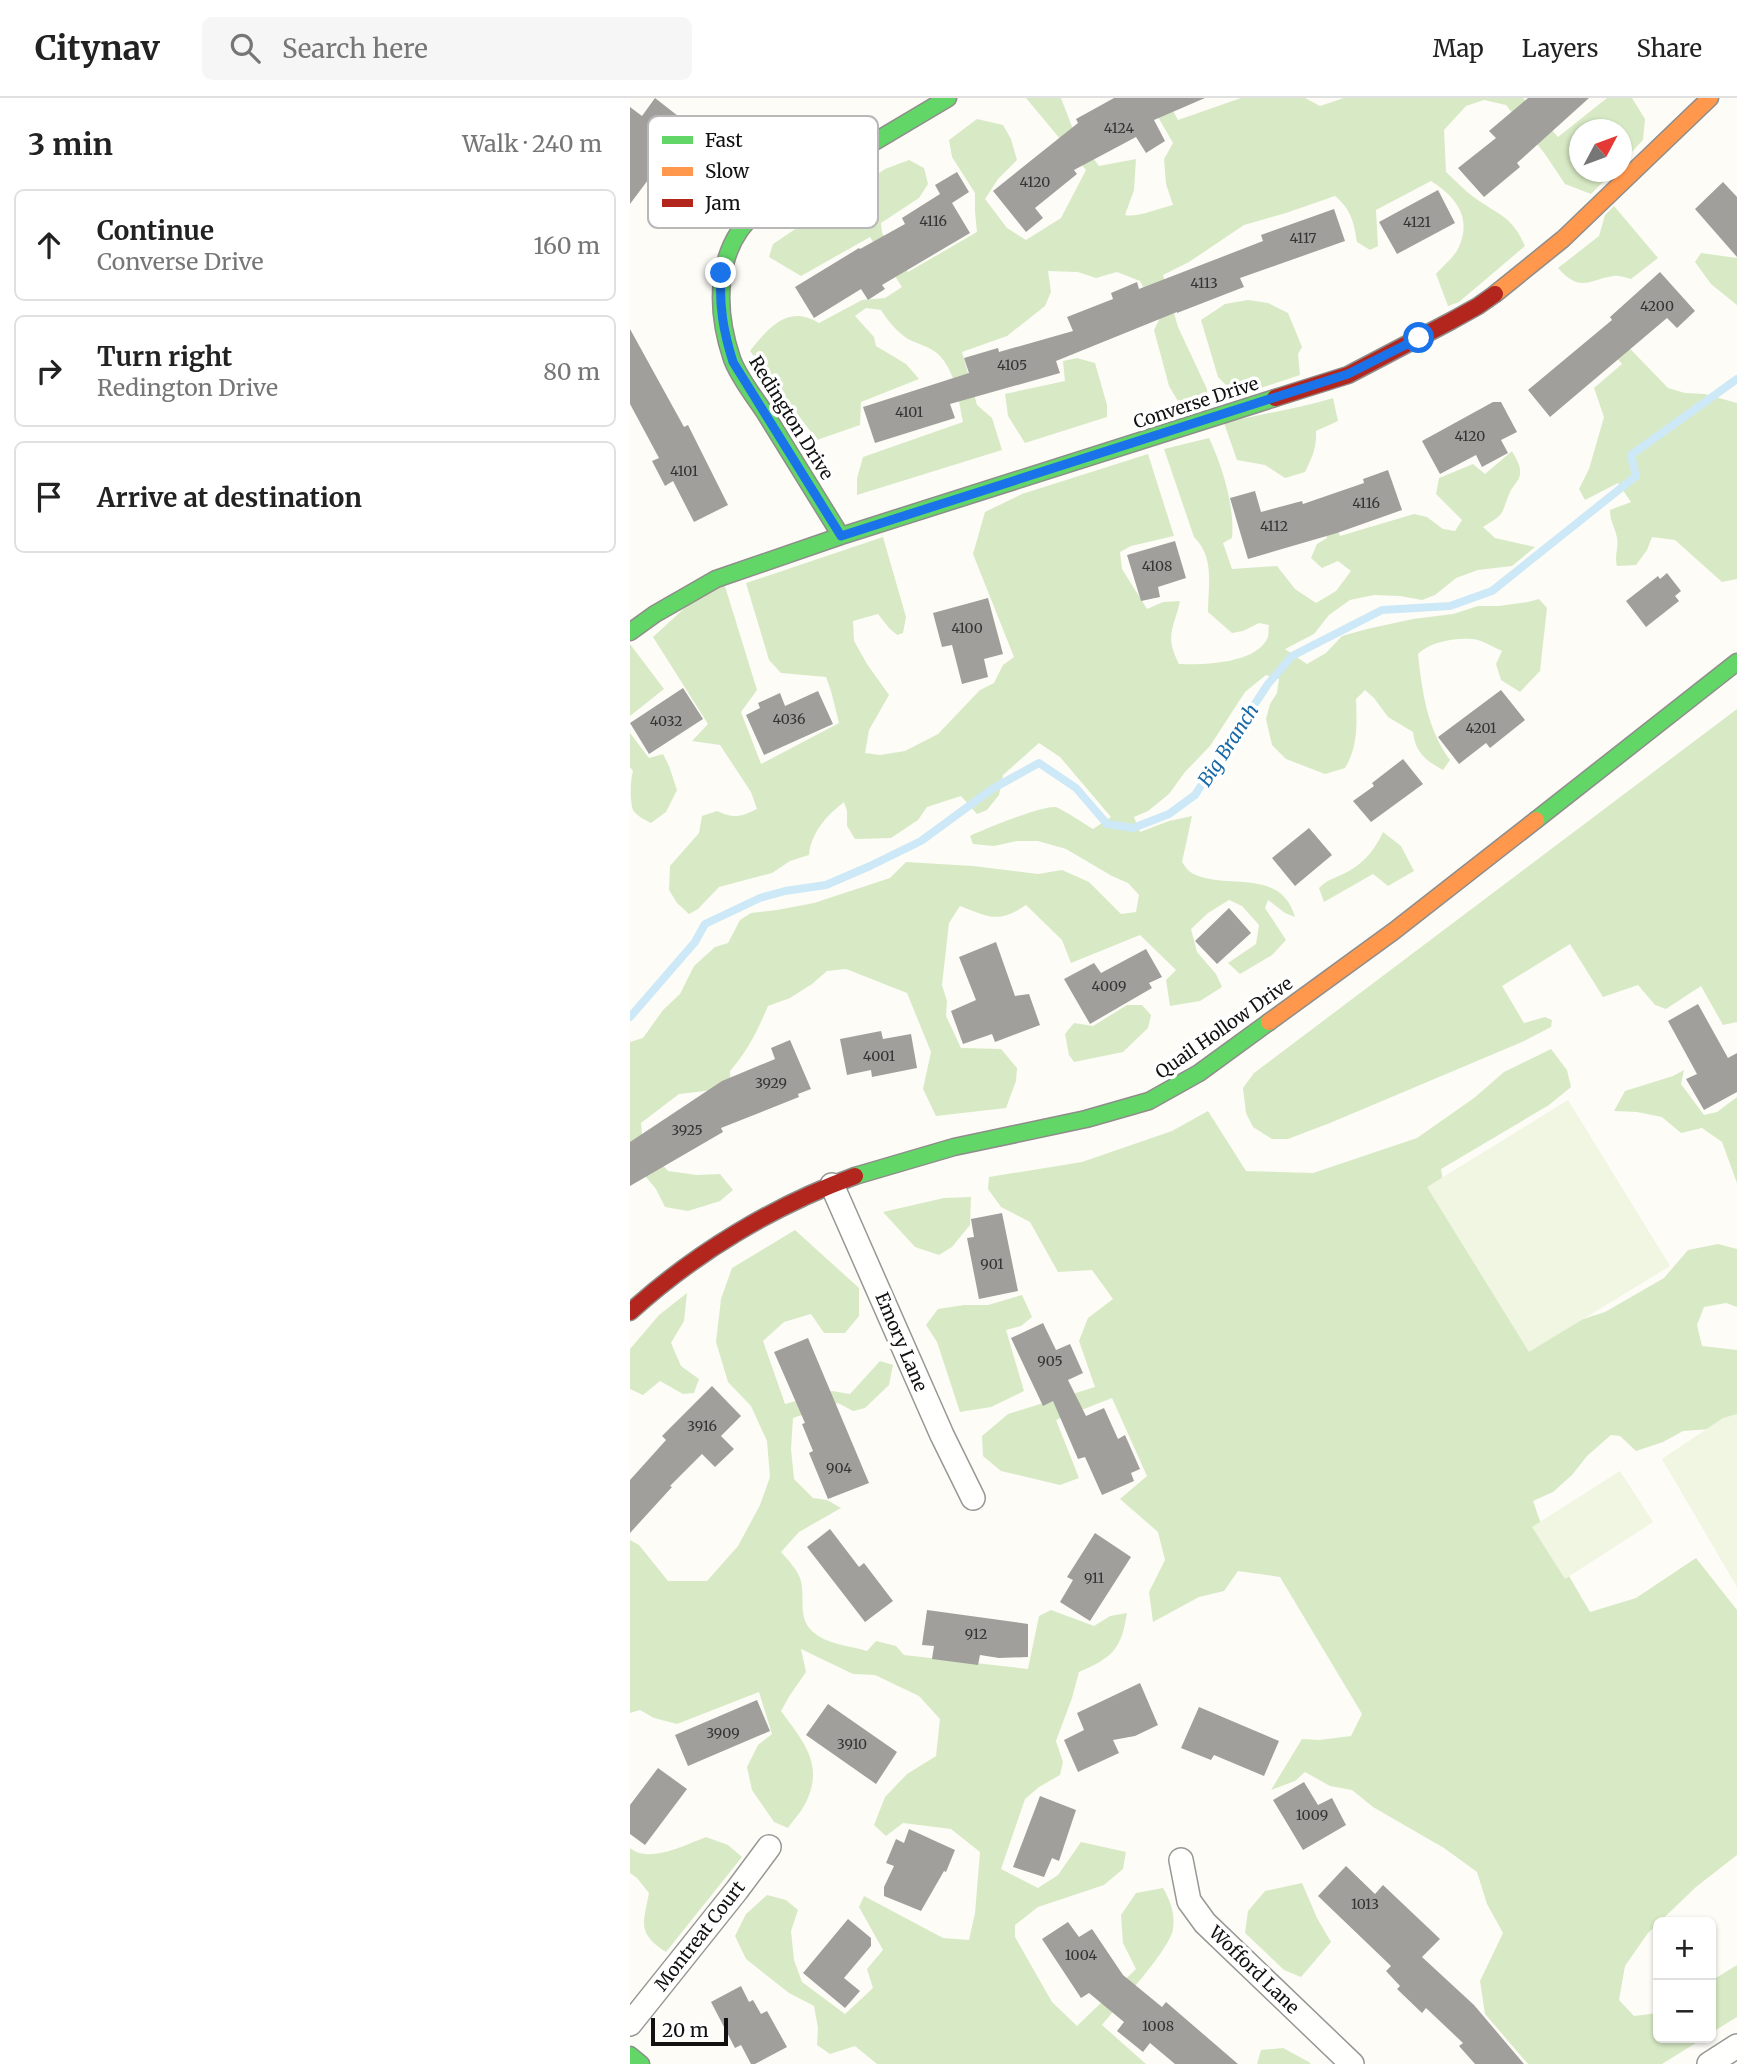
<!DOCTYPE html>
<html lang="en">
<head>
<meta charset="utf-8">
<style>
  :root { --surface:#fff; --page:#f6f6f6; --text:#222; --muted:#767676; --line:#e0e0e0 }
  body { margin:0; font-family:Merriweather,serif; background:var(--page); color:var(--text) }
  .controls { position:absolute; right:21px; bottom:21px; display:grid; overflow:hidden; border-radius:10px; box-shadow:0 2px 5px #0004 }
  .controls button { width:63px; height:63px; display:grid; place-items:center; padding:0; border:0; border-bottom:2px solid var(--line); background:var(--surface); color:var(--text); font:35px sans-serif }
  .compass { position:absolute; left:939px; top:21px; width:63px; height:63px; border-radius:50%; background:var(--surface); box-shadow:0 2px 5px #0004; rotate:49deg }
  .scale { position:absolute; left:21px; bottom:18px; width:77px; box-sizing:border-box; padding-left:7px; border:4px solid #111; border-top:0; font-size:19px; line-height:24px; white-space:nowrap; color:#111; -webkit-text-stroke:5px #fff; paint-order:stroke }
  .stop { position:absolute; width:21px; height:21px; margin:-16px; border:5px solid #1a73e8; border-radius:50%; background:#fff }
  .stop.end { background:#1a73e8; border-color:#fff; box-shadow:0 2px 7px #0008 }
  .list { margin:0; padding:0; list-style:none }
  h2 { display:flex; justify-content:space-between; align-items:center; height:91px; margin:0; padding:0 28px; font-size:30px }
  h2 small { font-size:23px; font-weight:400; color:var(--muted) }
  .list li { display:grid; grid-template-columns:46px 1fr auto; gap:21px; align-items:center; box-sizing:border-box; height:112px; margin:0 14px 14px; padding:0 14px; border:2px solid var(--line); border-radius:10px }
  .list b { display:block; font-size:26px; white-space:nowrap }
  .list p { margin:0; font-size:23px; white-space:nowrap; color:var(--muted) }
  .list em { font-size:23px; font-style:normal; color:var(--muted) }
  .icon { flex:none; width:38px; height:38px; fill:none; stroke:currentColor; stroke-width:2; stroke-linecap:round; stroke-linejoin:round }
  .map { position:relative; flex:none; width:1107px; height:1966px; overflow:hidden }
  header { display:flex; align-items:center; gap:42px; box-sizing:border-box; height:98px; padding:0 35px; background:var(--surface); border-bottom:2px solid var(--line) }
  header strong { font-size:33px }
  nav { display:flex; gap:38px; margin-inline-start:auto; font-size:24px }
  .search { width:490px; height:63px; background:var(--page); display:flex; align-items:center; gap:18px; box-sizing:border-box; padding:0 24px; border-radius:10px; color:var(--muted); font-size:26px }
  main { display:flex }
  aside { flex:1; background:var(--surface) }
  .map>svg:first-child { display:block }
  .forest { fill:#d8eac5 }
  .pitch { fill:#f0f6e1 }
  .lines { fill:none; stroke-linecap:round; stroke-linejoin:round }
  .stream { stroke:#cde8f7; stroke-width:8 }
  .building { fill:#a19f9c }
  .street-casing { stroke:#979795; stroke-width:26 }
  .fast-casing { stroke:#8e8d8b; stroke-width:19 }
  .slow-casing { stroke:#8e8d8b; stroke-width:19 }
  .jam-casing { stroke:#8e8d8b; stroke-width:19 }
  .street { stroke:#fffffe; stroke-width:23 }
  .fast { stroke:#63d668; stroke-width:16 }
  .slow { stroke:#ff974d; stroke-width:16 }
  .jam { stroke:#b3261e; stroke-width:16 }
  .route { stroke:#1a73e8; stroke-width:9 }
  .labels { text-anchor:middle; stroke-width:7; stroke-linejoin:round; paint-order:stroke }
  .number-label { font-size:14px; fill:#353434 }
  .street-label { font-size:18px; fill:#111; stroke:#fff }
  .water-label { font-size:19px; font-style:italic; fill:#1768a6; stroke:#fff }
  .key { fill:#fff; stroke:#b8b8b8; stroke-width:2 }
  .key-label { font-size:19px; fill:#111 }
</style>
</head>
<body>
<header>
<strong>Citynav</strong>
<div class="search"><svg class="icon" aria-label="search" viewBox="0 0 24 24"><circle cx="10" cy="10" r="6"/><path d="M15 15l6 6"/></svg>Search here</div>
<nav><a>Map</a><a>Layers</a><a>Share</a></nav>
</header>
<main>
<aside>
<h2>3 min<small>Walk · 240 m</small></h2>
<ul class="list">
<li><svg class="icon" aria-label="ahead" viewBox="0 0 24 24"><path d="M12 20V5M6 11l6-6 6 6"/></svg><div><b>Continue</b><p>Converse Drive</p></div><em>160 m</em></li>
<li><svg class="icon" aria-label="right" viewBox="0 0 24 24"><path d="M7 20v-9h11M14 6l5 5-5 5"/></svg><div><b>Turn right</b><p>Redington Drive</p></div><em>80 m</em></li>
<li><svg class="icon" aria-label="arrive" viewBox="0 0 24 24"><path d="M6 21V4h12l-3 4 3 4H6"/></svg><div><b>Arrive at destination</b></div></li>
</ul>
</aside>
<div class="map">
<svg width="1107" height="1966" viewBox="0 0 1107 1966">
  <rect width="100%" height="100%" fill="#fdfcf7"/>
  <!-- forest -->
  <path class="forest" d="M396,0H431L444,34L469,68L506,61L504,92L495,117C506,120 530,110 543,107L536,86L534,61L543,45L517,0H536L548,22L611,0H675L690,8L714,0H893L928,39L977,0H1002L1015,21L1013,42L992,64V32H950V74H983L961,96L935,86L915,56L876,7L854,2L836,8L814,32L816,74C826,83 835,93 845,100C870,118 882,118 895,148L829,204L818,208L806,176C812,169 823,160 828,151C843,120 826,99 801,83L746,112L748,148L740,152L727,144C724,125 721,111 705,98L656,115L614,127L559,164L533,177L548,229L577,291L578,305L552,310L539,288L524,232L530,220L510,183L487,174L466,180L448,174L418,173L421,194L415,208L377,238L332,254L347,307L362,320L372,352L227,397V380L233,359L333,324C328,300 326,274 308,256C299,248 287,246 278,241C267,234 258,223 251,212L236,210L225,218L244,239L246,248L276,266L289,281L231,304L230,327L187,342L120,253C139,229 158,206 189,225L232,202L255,200L272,189L240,139L171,178L139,159L143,146L255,71L279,62L294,70L298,86L289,100L251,125L252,135L278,174L347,134L345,114V95L322,59L319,42L347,21L373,27L381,41L387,62L368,81L355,101L377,130L396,142L431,120L456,72Z
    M984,108L1028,160L1001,181C996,180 990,177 984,178C959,181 951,196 928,170L969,138L975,117Z
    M1071,155L1107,160V207L1081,186L1065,164Z
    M618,202L638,205L658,215L672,249L668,256L670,277L607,298L588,279L571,222L595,206Z
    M978,228L1038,290L1055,295L1075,296L1107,305V481L1092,484L1045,442L1022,439L1017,452L1006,467L987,468C984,458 989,449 987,440C985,429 980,424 980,412L1001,404L988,385L955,402L949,391L959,371L974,319L964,290L992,266L968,238Z
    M447,260L465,265L477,307V319L395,345L378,318L375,296L435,283L433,263Z
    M703,300L708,323L686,333C687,349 682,360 675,374L655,380L635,367L607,362L594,325C630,316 667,311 703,300Z
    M579,340C592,367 605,409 602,440L593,445L602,471L647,468L665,491L686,505L706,493L721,473L708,463L692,470L681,460L687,446L697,440L689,419L699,409L710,438L784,416L797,419L813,431L825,433L832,422L806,396L809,380L843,366L855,376L882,353C886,361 893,370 889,380C887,385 882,389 880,394C870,418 876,415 853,429L865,440L905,449L882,468L848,472L826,480L805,497L792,502L770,498L744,497L720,502L699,517L684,536L655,551L677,566L696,555L712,538L737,531L783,521L823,516L848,508H869L898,504L909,501L917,510L910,573L890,594L871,582L866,566L872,553C863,549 851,541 841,541C824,540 800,544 788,556C792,593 797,631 820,662L813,672C796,663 785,654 783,634L758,619L744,600L735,592L726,601C727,625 728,649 715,670L695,676L656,661L642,647L636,621L640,606L647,595L649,581L636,577L615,594L580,648L555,674L539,696L518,713L504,719L510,734L539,723L562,718L552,764C554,767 556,770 559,773C589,795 650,766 665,819L655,815L638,802L635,810L656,842L642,857L610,876L598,865L626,846L629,827L612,808L599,802L578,815L561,831L567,854L586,876L592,889L570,903L540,908L536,882L546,872L510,837L441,865L432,842L396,807C368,826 359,819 330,808L319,825L312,887L317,903L316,918L331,950L371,951L387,970L386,983L376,1010L306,1018L293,991L301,954L277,895L216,871L197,873L182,886L160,900L138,908C128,932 117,954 100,973L101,990L49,996L11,1025L13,1046L38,1073L67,1077L90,1076L103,1092L90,1103L58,1113L35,1109L26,1091L0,1060V944L13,940L33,912L50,896L64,868L85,849L98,845L110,822L121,815L147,812L184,805L260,780L276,764L343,768L408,776L432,772L459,784L491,816L506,814L509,797L498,785L482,778L436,751L408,743H387L364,748L343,746L340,738C354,731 411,708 425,709C431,710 456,727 463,731L481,719L430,659L409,645L373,677L369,697L357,712L347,716L331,698L297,709L288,722L261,740L225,741L217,728V713L214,704C196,718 181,735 179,757L160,763L142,775L89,789L68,811L59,816L47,805L39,792L40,768L69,735L72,718L87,713C105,721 110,719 127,711L121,694L90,647L62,643L78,626L23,539L71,495L94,485L127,592L111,614L131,666L209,625L201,593L196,579L151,575L139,562L116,485L253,439L276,519L273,535L267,537L259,530L248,516L223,523L224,543L237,566L259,597L239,632L235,655L250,657L275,653L308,636L350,592L364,585L373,567L384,559L343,456L355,414L392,396L518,356L544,438L501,448L490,454L492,471L517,511L533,504L550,503C544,531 534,537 549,566C573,567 627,566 638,539C639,535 638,531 639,527L629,525L613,533L602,535L578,514C578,487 585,460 564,439L534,351Z
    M0,546L34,591L0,618Z
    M1107,611V924L1093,927L1071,888L1036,911L1025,907L1008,887L973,899L940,846L872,888L894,925L915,919L922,922L921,929L892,944L700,1025L658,1041H642L623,1029L616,1015L613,990L624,975Z
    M0,635L19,660L33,656L39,668L47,692L36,714L21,725C15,722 7,718 3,712C0,703 0,683 3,673L0,669Z
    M753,734L771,748L784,773L758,788L743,776L694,804L689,790C699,780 707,780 719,773C736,763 745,751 753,734Z
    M497,907H512L521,917L518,930L493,954L444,964L439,957L435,936L444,925L463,928Z
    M921,951L937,972L941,989L919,1007L811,1071L815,1096L916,1233L975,1214L1034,1180L1058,1152L1088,1146L1107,1151V1209L1096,1205L1074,1209L1067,1227L1072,1248L1107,1252V1329L1053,1333L1033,1344L1006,1353L990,1338L981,1337L957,1358L942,1377L923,1394L903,1403L915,1437L960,1514L1006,1500L1066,1460L1107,1512V1757L1066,1789L1018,1835L995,1868L989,1902L1004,1918L1028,1915V1940H1074L1032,1966H898L855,1916L850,1883L873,1835L857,1806L847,1774L814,1750L743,1709L722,1692L700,1688L675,1674L665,1683L641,1692L672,1641L689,1642L721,1638L732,1616L650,1479L608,1473L594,1493L569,1499L523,1524L519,1494L535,1462L528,1434L490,1401L517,1378L482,1300L426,1322L449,1380L430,1387L371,1373L353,1358L352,1338L378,1316L465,1289L449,1243L458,1220L483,1201L462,1172L428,1174L400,1124L371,1109L358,1091L359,1079L452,1064L542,1033L578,1013L616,1073L683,1075L787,1040L844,1000L874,974Z
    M1054,972L1051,986L1074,1017L1087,1014L1107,999V1085L1092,1044L1072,1030L1051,1035L1032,1019L1007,1014L984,1013L995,993L1043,978Z
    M341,1099L340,1127L322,1149L309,1157L285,1149L253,1114L314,1100Z
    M165,1132L229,1190V1218L215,1235H194L181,1216L154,1224L133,1243L155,1306L202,1293L220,1296L250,1263L263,1267L259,1287L235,1310L223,1313L208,1305L163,1320L161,1351L164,1381L183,1400L197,1402L211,1410L169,1434L151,1454C158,1462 166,1470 170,1480C177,1502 164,1524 190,1539C201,1546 224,1549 237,1553L246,1543L266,1548L274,1557L398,1571L409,1518L421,1512L464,1528L480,1518L497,1515C491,1552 483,1559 449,1574L442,1600L426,1643L433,1664L430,1677L409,1689L395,1701L371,1771L408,1790L428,1777L451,1744L496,1754L493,1771L474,1787L408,1809L385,1827V1839L422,1904L447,1928L506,1871L493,1845L491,1817L506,1795L533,1790C541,1804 545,1815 543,1831C541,1850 487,1909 472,1927L516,1966H247L225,1948L200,1956L187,1947L188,1930L184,1908L159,1895L116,1861L105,1838L116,1816L137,1797L156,1802L168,1812L161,1833L164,1862L172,1884L215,1916L243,1890L237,1871L253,1852L229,1809L234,1798L313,1840L339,1842L345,1815L350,1754L321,1731L273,1725L256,1738L244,1727L255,1699L277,1676L306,1658L310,1621L289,1598L245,1577L223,1576L171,1551L176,1574L160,1597L151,1613C172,1642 194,1665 177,1702C173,1712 164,1721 158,1730L144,1724L122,1692L117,1669L128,1647L142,1636L129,1594L47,1626L24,1620L10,1612L0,1615V1442L9,1447L38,1483H77L108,1448L130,1407L140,1379L137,1343L121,1308L98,1284L86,1244L91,1201L102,1170Z
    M57,1195L54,1223L41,1245L51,1268L69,1281L64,1295L53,1296L30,1283L13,1297L0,1291V1251L29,1217Z
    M392,1197L402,1219L391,1228L376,1232L394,1293L361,1309L330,1314L307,1244L296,1227L308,1211L334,1207H358Z
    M76,1739L98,1747L112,1759L36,1854C7,1835 13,1826 19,1795L7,1780L0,1775V1750C19,1766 55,1747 76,1739Z
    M672,1785L687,1820L701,1844L671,1879L654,1872L615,1835L618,1813L635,1793Z
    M1107,1867V1919L1081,1935V1883Z
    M653,1950L679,1964L681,1966H627L631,1952Z"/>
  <!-- pitch -->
  <path class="pitch" d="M938,1002L1040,1168L899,1254L797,1089Z
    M1107,1316V1489L1032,1361L1093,1320Z
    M990,1373L1023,1424L935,1481L902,1429Z"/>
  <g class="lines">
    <!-- stream -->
    <path class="stream" d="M0,919L65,844L75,826L130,800L155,793L196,787L240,768L291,743L362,691L409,665L446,690L477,726L503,730L539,716L565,697L638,586L662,558L752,512L820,508L862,493L1006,378L1001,357L1107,281"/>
  </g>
  <!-- building -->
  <path class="building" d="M25,0L57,25L48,38L54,41L33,68L30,66L0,106V9L12,18Z
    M484,0H575L524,22L535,43L516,55L506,39L444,72L447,76L405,110L413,120L396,134L363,93L448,25L446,21Z
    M898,0H959L887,65L890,69L854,99L828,70L866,40L859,33Z
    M327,74L339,94L322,105L340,135L252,187L255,191L238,202L231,191L184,220L165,189L229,150L230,151L275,126L272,120L310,96L305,87Z
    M1093,84L1107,99V159L1065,111Z
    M808,92L825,125L767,156L749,124Z
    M704,111L715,143L610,180L614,189L547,215V214L426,263L430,275L320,306L325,320L245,345L233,309L339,275L334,260L368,250L369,254L443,233L437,219L483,201L481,195L507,184L509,191L633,143L631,137Z
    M1030,174L1065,213L1047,230L1037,220L920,319L898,292L982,222L980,219Z
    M0,231L54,329L58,327L98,407L64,424L43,383L35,388L22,363L29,360L0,306Z
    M863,304H871L887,334L871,342L878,355L852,369L846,357L810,376L792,343Z
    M758,372L772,412L707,435L618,461L600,400L625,393L631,414L672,403L673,406L734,385L733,381Z
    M545,443L556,480L528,489L530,499L511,503L497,457Z
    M1037,475L1051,493L1045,498L1049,503L1016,529L996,503L1028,478L1030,481Z
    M358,500L373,556L354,561L358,579L332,586L322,547L312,549L303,515Z
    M53,590L73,621L19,656L0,625Z
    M871,592L895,622L860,650L856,645L829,666L808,639Z
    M188,593L203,626L134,657L116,617L130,610L128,605L150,595L155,608Z
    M773,661L793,686L741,724L723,703L744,688L742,685Z
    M679,730L702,757L665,788L642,760Z
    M599,810L621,835L587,866L565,843Z
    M366,844L385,898L399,896L410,927L365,944L362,936L333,946L321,913L346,902L329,859Z
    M516,851L532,879L519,885L522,890L460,926L434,881L464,865L471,875Z
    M1068,906L1098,960L1107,955V994L1074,1012L1056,981L1067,976L1038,923Z
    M251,933L253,941L281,936L287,970L242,979L241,972L217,977L210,941Z
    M160,942L181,991L168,996L169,999L91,1030L93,1034L0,1088V1044L92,983L145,961L141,950Z
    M372,1115L388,1193L349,1201L337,1140L344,1139L341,1121Z
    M413,1225L426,1252L440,1246L453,1275L438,1282L456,1318L474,1310L488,1341L495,1337L510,1371L501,1375L504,1383L472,1397L455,1359L448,1361L423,1303L413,1308L381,1240Z
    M178,1240L239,1385L198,1401L179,1355L183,1353L172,1326L175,1325L144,1254Z
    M82,1288L111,1318L91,1338L104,1351L85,1369L72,1356L40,1388L42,1389L0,1435V1382L36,1342L32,1338Z
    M200,1431L229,1469L234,1465L263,1503L235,1524L177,1449Z
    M465,1435L501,1459L460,1523L430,1504L443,1482L437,1479Z
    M297,1512L398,1526V1559L369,1560L350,1557L348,1567L302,1561L304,1548L292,1547Z
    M510,1585L528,1627L505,1638L483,1642L489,1655L448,1674L434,1642L454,1632L447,1615Z
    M127,1602L140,1633L58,1668L45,1637Z
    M198,1606L267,1654L246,1686L176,1637Z
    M569,1609L649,1643L634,1678L584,1657L581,1662L551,1650Z
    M28,1670L57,1691L15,1747L0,1736V1707Z
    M674,1684L688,1707L702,1700L716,1727L673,1752L643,1702Z
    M410,1698L446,1712L429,1763L422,1760L414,1779L383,1769Z
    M279,1731L325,1752L316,1774L314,1773L291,1813L254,1798V1789L264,1768L256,1765L266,1741L274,1745Z
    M716,1768L745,1796L753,1787L810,1841L792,1859L844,1907L894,1966H845L829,1948L833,1945L796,1910L792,1915L767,1891L770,1888L756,1873L761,1868L688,1798Z
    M218,1821L241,1840V1848L214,1880L230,1893L215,1910L173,1875Z
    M438,1824L449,1839L462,1831L493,1877L532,1909L536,1904L608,1966H545L520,1945L513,1954L487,1933L494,1924L459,1895L451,1900L412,1841Z
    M111,1888L119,1904L123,1902L131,1916L137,1913L157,1949L125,1966H121L111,1947L105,1950L81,1904Z"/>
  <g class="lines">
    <!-- street casing -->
    <g class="street-casing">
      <path id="street" d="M202,1087L312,1337L343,1400
        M551,1762L559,1803L575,1825L722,1966
        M0,1926L107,1792L139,1749
        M1079,1966L1107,1948"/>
    </g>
    <!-- fast casing -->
    <g class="fast-casing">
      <path id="fast" d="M211,438C186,397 160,356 135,315C124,298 109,280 102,261C85,211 84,149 128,113L318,0
        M0,534L25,516L86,481L211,438L645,300
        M906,722L1107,564
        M225,1078L324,1049L456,1021L519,1003L569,975L639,924
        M0,1957L11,1966"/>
    </g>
    <!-- slow casing -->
    <g class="slow-casing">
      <path id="slow" d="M865,196L933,141L1080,0
        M639,924L764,833L906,722"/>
    </g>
    <!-- jam casing -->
    <g class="jam-casing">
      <path id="jam" d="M645,300L718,277L821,223L848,208L865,196
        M0,1214C65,1155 143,1108 225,1078"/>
    </g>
    <!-- street -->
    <use href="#street" class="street"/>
    <!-- fast -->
    <use href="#fast" class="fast"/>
    <!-- slow -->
    <use href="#slow" class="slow"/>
    <!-- jam -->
    <use href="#jam" class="jam"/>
  </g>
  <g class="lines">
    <!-- route -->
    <path class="route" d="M91,175C89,208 93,232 103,264L211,438L718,276L789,240"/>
  </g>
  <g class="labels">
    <!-- number labels -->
    <g class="number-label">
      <text x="489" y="35">4124</text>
      <text x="405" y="89">4120</text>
      <text x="303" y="128">4116</text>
      <text x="787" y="129">4121</text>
      <text x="673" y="145">4117</text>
      <text x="574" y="190">4113</text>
      <text x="1027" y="213">4200</text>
      <text x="382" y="272">4105</text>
      <text x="279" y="319">4101</text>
      <text x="840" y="343">4120</text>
      <text x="54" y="378">4101</text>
      <text x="736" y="410">4116</text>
      <text x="644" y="433">4112</text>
      <text x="527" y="473">4108</text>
      <text x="337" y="535">4100</text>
      <text x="159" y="626">4036</text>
      <text x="36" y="628">4032</text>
      <text x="851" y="635">4201</text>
      <text x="479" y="893">4009</text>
      <text x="249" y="963">4001</text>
      <text x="141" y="990">3929</text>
      <text x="57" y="1037">3925</text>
      <text x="362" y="1171">901</text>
      <text x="420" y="1268">905</text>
      <text x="72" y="1333">3916</text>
      <text x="209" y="1375">904</text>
      <text x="464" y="1485">911</text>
      <text x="346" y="1541">912</text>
      <text x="93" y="1640">3909</text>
      <text x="222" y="1651">3910</text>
      <text x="682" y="1722">1009</text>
      <text x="735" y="1811">1013</text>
      <text x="451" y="1862">1004</text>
      <text x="528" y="1933">1008</text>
    </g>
    <!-- street labels -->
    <g class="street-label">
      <text transform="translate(566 305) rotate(-18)" y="6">Converse Drive</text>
      <text transform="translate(161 320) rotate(58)" y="6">Redington Drive</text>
      <text transform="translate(594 930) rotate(-35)" y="6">Quail Hollow Drive</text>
      <text transform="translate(271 1244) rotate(67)" y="6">Emory Lane</text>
      <text transform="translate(70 1838) rotate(-52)" y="6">Montreat Court</text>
      <text transform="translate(624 1872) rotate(44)" y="6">Wofford Lane</text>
    </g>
    <!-- water labels -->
    <g class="water-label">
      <text transform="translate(598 647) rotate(-57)" y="7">Big Branch</text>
    </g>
  </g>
  <!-- legend -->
  <rect x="18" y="18" width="230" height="112" rx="10" class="key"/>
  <rect x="32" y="38" width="31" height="8" fill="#63d668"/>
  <rect x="32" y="69" width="31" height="9" fill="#ff974d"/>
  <rect x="32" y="101" width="31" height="8" fill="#b3261e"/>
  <g class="key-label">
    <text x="75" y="49">Fast</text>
    <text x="75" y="80">Slow</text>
    <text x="75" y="112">Jam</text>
  </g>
</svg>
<div class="controls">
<button>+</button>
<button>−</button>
</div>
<svg class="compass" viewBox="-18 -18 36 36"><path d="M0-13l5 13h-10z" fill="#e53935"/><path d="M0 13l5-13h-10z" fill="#767676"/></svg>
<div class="scale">20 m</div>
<div class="stop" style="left:789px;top:240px"></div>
<div class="stop end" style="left:91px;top:175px"></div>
</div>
</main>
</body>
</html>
